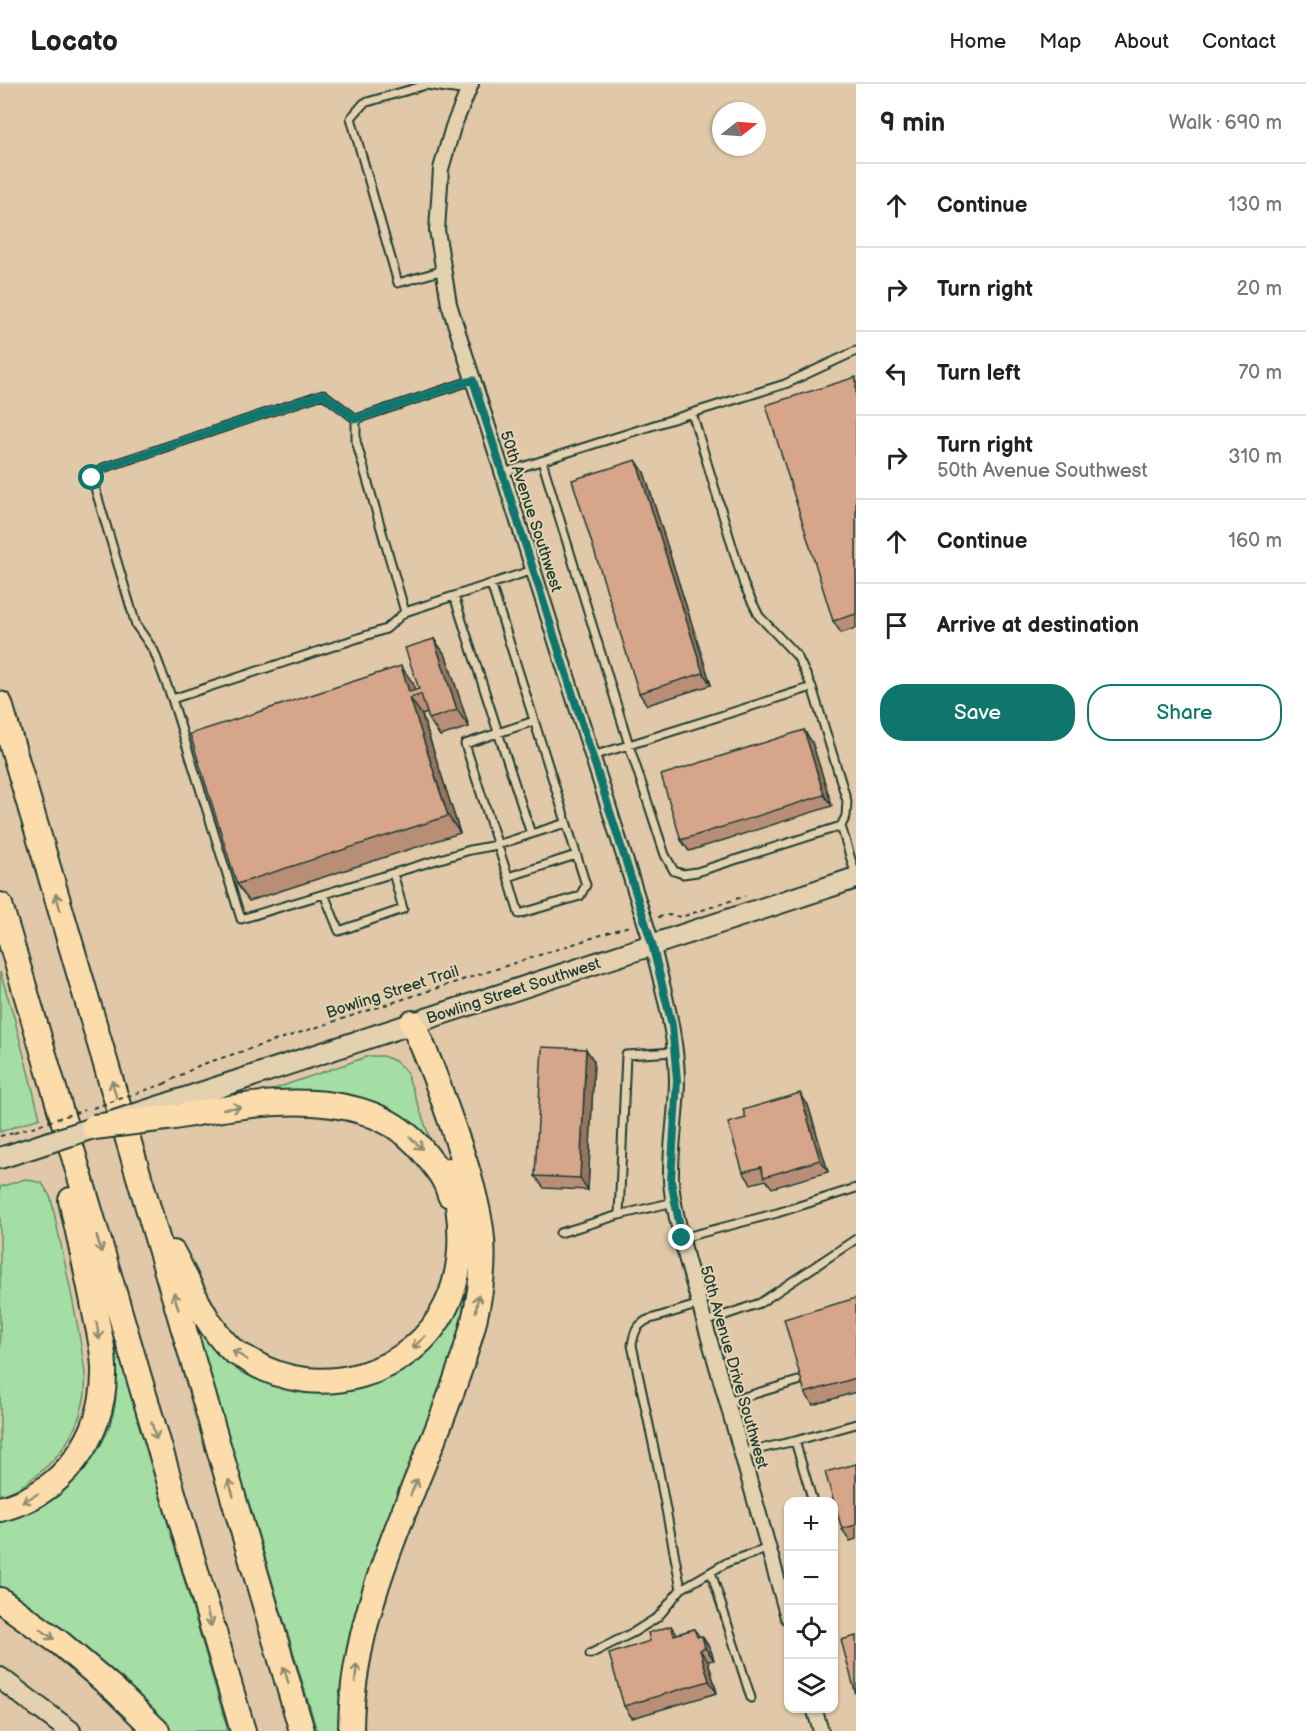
<!DOCTYPE html>
<html lang="en">
<head>
<meta charset="utf-8">
<style>
  :root { --surface:#fff; --page:#f6f6f6; --text:#222; --muted:#767676; --line:#e0e0e0; --accent:#0f766e }
  body { margin:0; font-family:"Balsamiq Sans",sans-serif; background:var(--page); color:var(--text) }
  .controls { position:absolute; right:18px; bottom:18px; display:grid; overflow:hidden; border-radius:12px; box-shadow:0 2px 4px #0004 }
  .controls button { width:54px; height:54px; display:grid; place-items:center; padding:0; border:0; border-bottom:2px solid var(--line); background:var(--surface); color:var(--text); font:30px sans-serif }
  .compass { position:absolute; left:712px; top:18px; width:54px; height:54px; border-radius:50%; background:var(--surface); box-shadow:0 2px 4px #0004; rotate:73deg }
  .stop { position:absolute; width:18px; height:18px; margin:-14px; border:4px solid #0f766e; border-radius:50%; background:#fff }
  .stop.end { background:#0f766e; border-color:#fff; box-shadow:0 2px 6px #0008 }
  .list { margin:0; padding:0; list-style:none }
  h2 { display:flex; justify-content:space-between; align-items:center; height:78px; margin:0; padding:0 24px; font-size:26px }
  h2 small { font-size:20px; font-weight:400; color:var(--muted) }
  .list li { display:grid; grid-template-columns:39px 1fr auto; gap:18px; align-items:center; box-sizing:border-box; height:84px; padding:0 24px; border-top:2px solid var(--line) }
  .list b { display:block; font-size:22px; white-space:nowrap }
  .list p { margin:0; font-size:20px; white-space:nowrap; color:var(--muted) }
  .list em { font-size:20px; font-style:normal; color:var(--muted) }
  .actions { display:flex; gap:12px; padding:18px 24px }
  .actions a { flex:1; padding:14px 0; border:2px solid var(--accent); border-radius:24px; text-align:center; font-size:21px; color:var(--accent) }
  .actions .main { background:var(--accent); color:#fff }
  .icon { flex:none; width:33px; height:33px; fill:none; stroke:currentColor; stroke-width:2; stroke-linecap:round; stroke-linejoin:round }
  .map { position:relative; flex:none; width:856px; height:1647px; overflow:hidden }
  header { display:flex; align-items:center; gap:36px; box-sizing:border-box; height:84px; padding:0 30px; background:var(--surface); border-bottom:2px solid var(--line) }
  header strong { font-size:28px }
  nav { display:flex; gap:33px; margin-inline-start:auto; font-size:21px }
  main { display:flex }
  aside { flex:1; background:var(--surface) }
  .map>svg:first-child { display:block }
  .green { fill:#a4dea4; stroke:#628e6c; stroke-width:1.5 }
  .lines { fill:none; stroke-linecap:round; stroke-linejoin:round }
  .lane-casing { stroke:#1f3d34; stroke-width:11 }
  .street-casing { stroke:#1f3d34; stroke-width:18 }
  .secondary-casing { stroke:#1f3d34; stroke-width:24 }
  .highway-casing { stroke:#1f3d34; stroke-width:28 }
  .path { stroke:#1f3d34; stroke-width:2; stroke-dasharray:4.5 4.5; stroke-linecap:butt }
  .lane { stroke:#e4d1af; stroke-width:7 }
  .street { stroke:#e4d1af; stroke-width:14 }
  .secondary { stroke:#e4d1af; stroke-width:20 }
  .highway { stroke:#fddcac; stroke-width:24 }
  .secondary-bridge-casing { stroke:#1f3d34; stroke-width:24; stroke-linecap:butt }
  .highway-bridge-casing { stroke:#1f3d34; stroke-width:28; stroke-linecap:butt }
  .path-bridge { stroke:#1f3d34; stroke-width:2; stroke-dasharray:4.5 4.5; stroke-linecap:butt }
  .secondary-bridge { stroke:#e4d1af; stroke-width:20 }
  .highway-bridge { stroke:#fddcac; stroke-width:24 }
  .wall { fill:#b98e77; stroke:#1f3d34; stroke-width:1.5 }
  .shaded-wall { fill:#967461; stroke:#1f3d34; stroke-width:1.5 }
  .building { fill:#d7a58a; stroke:#1f3d34; stroke-width:1.5 }
  .oneway { stroke:#8e8c70 }
  .route { stroke:#0f766e; stroke-width:8 }
  .labels { text-anchor:middle; stroke-width:4.5; stroke-linejoin:round; paint-order:stroke }
  .street-label { font-size:16px; fill:#1f3d34; stroke:#e4d1af }
</style>
</head>
<body>
<header>
<strong>Locato</strong>
<nav><a>Home</a><a>Map</a><a>About</a><a>Contact</a></nav>
</header>
<main>
<div class="map">
<svg width="856" height="1647" viewBox="0 0 856 1647">
  <rect width="100%" height="100%" fill="#e1c8a8"/>
  <filter id="ink" filterUnits="userSpaceOnUse"><feTurbulence type="fractalNoise" baseFrequency=".0167" numOctaves="2"/><feDisplacementMap in="SourceGraphic" scale="12" xChannelSelector="R" yChannelSelector="G"/><feConvolveMatrix kernelMatrix="1 2 1 2 8 2 1 2 1" color-interpolation-filters="sRGB"/></filter>
  <g filter="url(#ink)">
    <!-- green -->
    <path class="green" d="M0,888L14,933L40,1034L0,1048Z
      M369,972H383L395,977L406,987L432,1060C381,1010 346,1003 276,1011L274,1005Z
      M25,1095L42,1099L51,1114C61,1163 73,1212 81,1262C84,1281 88,1301 83,1320C77,1344 64,1367 46,1383C34,1394 17,1407 0,1411V1103Z
      M469,1177L466,1218L450,1277L432,1331L389,1435L354,1534L339,1624L340,1647H317L196,1244L220,1271L240,1288L271,1301L302,1307L336,1308L370,1301L415,1275Z
      M116,1260L228,1647H171C119,1593 60,1548 0,1504V1437C53,1424 106,1377 115,1321C118,1302 114,1281 112,1261Z"/>
    <g class="lines">
      <!-- lane casing -->
      <g class="lane-casing">
        <path id="lane" d="M444,186L398,199L351,34L364,19L426,1L468,7
          M473,296L356,335V357L405,528L533,486
          M692,329L785,300L856,267
          M542,377L629,661L812,603
          M503,389L692,329L744,501L759,532L797,572L812,603L847,717L846,732L841,742
          M491,500L586,801L580,812L519,830L508,793L576,771
          M405,528L386,545L172,615L241,835L470,766L497,761L531,750L454,512
          M172,615L154,567L136,541L92,394L103,384L323,310L356,335
          M592,672L629,661L665,771L674,787L683,790L697,788L841,742L856,792
          M531,750L566,739
          M508,793L465,660L534,637
          M324,810L339,847L403,825L393,789
          M674,1118L619,1131L626,971L674,968
          M560,1149L619,1131
          M682,1154L777,1129L856,1104
          M700,1220L647,1236C636,1242 634,1249 632,1261L658,1383L681,1505L728,1478L769,1464
          M705,1238L760,1219L856,1155
          M727,1318L798,1297
          M795,1357L813,1418
          M742,1369L795,1357L856,1340
          M711,1488L751,1614
          M590,1570L634,1548L658,1533L681,1505"/>
      </g>
      <!-- street casing -->
      <g class="street-casing">
        <path id="street" d="M471,0L453,43L441,85L437,146L449,220L652,860C663,905 676,949 677,995C677,1029 670,1063 671,1096C672,1121 681,1148 686,1173L788,1533
          M814,1624L821,1647"/>
      </g>
      <!-- secondary casing -->
      <g class="secondary-casing">
        <path id="secondary" d="M170,1019L856,794
          M0,1074L19,1068
          M0,1594L70,1647"/>
      </g>
      <!-- highway casing -->
      <g class="highway-casing">
        <path id="highway" d="M0,620L302,1647
          M0,821L243,1647
          M174,1033C254,1019 371,996 427,1072C437,1085 446,1095 450,1111
          M173,1169C190,1201 205,1241 232,1266C238,1271 246,1274 252,1278C317,1318 414,1292 447,1220C466,1179 462,1129 451,1086
          M0,1425C62,1410 103,1354 104,1291C105,1269 98,1245 94,1223C87,1188 79,1152 71,1116
          M0,1516L60,1559L115,1606L157,1647
          M351,1647C351,1534 405,1430 445,1326C466,1270 489,1207 481,1145C475,1106 462,1069 449,1032C438,1000 427,969 412,939"/>
      </g>
      <!-- path -->
      <path class="path" d="M658,833L669,831L681,833L745,812
        M164,1000L200,981L632,841
        M0,1052L14,1049"/>
      <!-- lane -->
      <use href="#lane" class="lane"/>
      <!-- street -->
      <use href="#street" class="street"/>
      <!-- secondary -->
      <use href="#secondary" class="secondary"/>
      <!-- highway -->
      <use href="#highway" class="highway"/>
      <!-- secondary-bridge casing -->
      <g class="secondary-bridge-casing">
        <path id="secondary-bridge" d="M19,1068L170,1019"/>
      </g>
      <!-- highway-bridge casing -->
      <g class="highway-bridge-casing">
        <path id="highway-bridge" d="M94,1043L174,1033"/>
      </g>
      <!-- path-bridge -->
      <path class="path-bridge" d="M93,1024L164,1000
        M14,1049L84,1026"/>
      <!-- secondary-bridge -->
      <use href="#secondary-bridge" class="secondary-bridge"/>
      <!-- highway-bridge -->
      <use href="#highway-bridge" class="highway-bridge"/>
    </g>
    <!-- wall -->
    <path class="wall" d="M856,293V544L841,549L833,537Z
      M644,388L711,601L647,621L639,609Z
      M434,555L446,572L469,643L440,652L429,635L427,629L422,631L460,749L249,817L237,800L413,599L415,607L419,605Z
      M804,646L812,658L832,722L689,767L681,756Z
      M594,977L588,1106L544,1104L535,1092Z
      M808,1021L828,1088L772,1104L766,1096L751,1100L743,1088Z
      M856,1214V1308L813,1321L805,1309Z
      M856,1380V1455L850,1457L842,1445Z
      M671,1542L677,1550L694,1545L700,1553L710,1564L714,1576L708,1577L717,1609L632,1634L624,1622Z"/>
    <!-- shaded-wall -->
    <path class="shaded-wall" d="M636,376L644,388L711,601L703,589Z
      M434,555L446,572L469,643L457,626Z
      M401,582L413,599L417,612L409,608Z
      M410,614L422,631L460,749L448,732Z
      M804,646L812,658L832,722L824,711Z
      M586,965L594,977L588,1106L580,1094Z
      M800,1009L808,1021L828,1088L820,1076Z
      M702,1552L710,1564L714,1576L705,1564Z
      M700,1566L708,1577L717,1609L709,1597Z"/>
    <!-- building -->
    <path class="building" d="M856,293V530L833,537L766,321Z
      M636,376L703,589L639,609L572,396Z
      M434,555L457,626L429,635L421,610L410,614L448,732L237,800L190,650L401,582L409,608L419,605L405,564Z
      M804,646L824,711L681,756L661,691Z
      M542,963L586,965L580,1094L535,1092Z
      M800,1009L820,1076L764,1093L761,1083L743,1088L728,1039L746,1034L743,1026Z
      M856,1214V1294L805,1309L784,1235Z
      M856,1380V1441L842,1445L825,1388Z
      M671,1542L674,1551L694,1545L697,1553L702,1552L705,1564L700,1566L709,1597L624,1622L609,1570L650,1557L648,1549Z
      M856,1552V1611L841,1556Z"/>
    <!-- one-way arrows -->
    <defs><path id="oneway-shaft" d="M-6 0H5M1.5-3L5.5 0L1.5 3" fill="none" stroke-width="1.6" stroke-linecap="round" stroke-linejoin="round" transform="scale(1.5)"/></defs>
    <g class="oneway">
      <use href="#oneway-shaft" transform="translate(58 818) rotate(-106)"/>
      <use href="#oneway-shaft" transform="translate(114 1005) rotate(-106)"/>
      <use href="#oneway-shaft" transform="translate(232 1024) rotate(-7)"/>
      <use href="#oneway-shaft" transform="translate(416 1059) rotate(44)"/>
      <use href="#oneway-shaft" transform="translate(99 1160) rotate(74)"/>
      <use href="#oneway-shaft" transform="translate(176 1217) rotate(-106)"/>
      <use href="#oneway-shaft" transform="translate(477 1219) rotate(-82)"/>
      <use href="#oneway-shaft" transform="translate(98 1247) rotate(80)"/>
      <use href="#oneway-shaft" transform="translate(419 1258) rotate(136)"/>
      <use href="#oneway-shaft" transform="translate(240 1271) rotate(-147)"/>
      <use href="#oneway-shaft" transform="translate(154 1347) rotate(74)"/>
      <use href="#oneway-shaft" transform="translate(414 1403) rotate(-67)"/>
      <use href="#oneway-shaft" transform="translate(231 1404) rotate(-106)"/>
      <use href="#oneway-shaft" transform="translate(30 1414) rotate(152)"/>
      <use href="#oneway-shaft" transform="translate(209 1534) rotate(74)"/>
      <use href="#oneway-shaft" transform="translate(47 1550) rotate(36)"/>
      <use href="#oneway-shaft" transform="translate(356 1589) rotate(-84)"/>
      <use href="#oneway-shaft" transform="translate(286 1591) rotate(-106)"/>
    </g>
  </g>
  <g class="lines" filter="url(#ink)">
    <!-- route -->
    <path class="route" d="M92,394L103,384L323,310L356,335L473,296L652,860L672,941L677,996L671,1097L682,1154"/>
  </g>
  <g class="labels">
    <!-- street labels -->
    <g class="street-label">
      <text transform="translate(532 427) rotate(72)" y="6">50th Avenue Southwest</text>
      <text transform="translate(513 906) rotate(-18)" y="6">Bowling Street Southwest</text>
      <text transform="translate(392 907) rotate(-18)" y="6">Bowling Street Trail</text>
      <text transform="translate(735 1283) rotate(74)" y="6">50th Avenue Drive Southwest</text>
    </g>
  </g>
</svg>
<div class="controls">
<button>+</button>
<button>−</button>
<button><svg class="icon" aria-label="locate" viewBox="0 0 24 24"><circle cx="12" cy="12" r="6"/><path d="M12 2v4M12 18v4M2 12h4M18 12h4"/></svg></button>
<button><svg class="icon" aria-label="layers" viewBox="0 0 24 24"><path d="M12 4l9 5-9 5-9-5zM3 14l9 5 9-5"/></svg></button>
</div>
<svg class="compass" viewBox="-18 -18 36 36"><path d="M0-13l5 13h-10z" fill="#e53935"/><path d="M0 13l5-13h-10z" fill="#767676"/></svg>
<div class="stop" style="left:92px;top:394px"></div>
<div class="stop end" style="left:682px;top:1154px"></div>
</div>
<aside>
<h2>9 min<small>Walk · 690 m</small></h2>
<ul class="list">
<li><svg class="icon" aria-label="ahead" viewBox="0 0 24 24"><path d="M12 20V5M6 11l6-6 6 6"/></svg><div><b>Continue</b></div><em>130 m</em></li>
<li><svg class="icon" aria-label="right" viewBox="0 0 24 24"><path d="M7 20v-9h11M14 6l5 5-5 5"/></svg><div><b>Turn right</b></div><em>20 m</em></li>
<li><svg class="icon" aria-label="left" viewBox="0 0 24 24"><path d="M17 20v-9H6M10 6l-5 5 5 5"/></svg><div><b>Turn left</b></div><em>70 m</em></li>
<li><svg class="icon" aria-label="right" viewBox="0 0 24 24"><path d="M7 20v-9h11M14 6l5 5-5 5"/></svg><div><b>Turn right</b><p>50th Avenue Southwest</p></div><em>310 m</em></li>
<li><svg class="icon" aria-label="ahead" viewBox="0 0 24 24"><path d="M12 20V5M6 11l6-6 6 6"/></svg><div><b>Continue</b></div><em>160 m</em></li>
<li><svg class="icon" aria-label="arrive" viewBox="0 0 24 24"><path d="M6 21V4h12l-3 4 3 4H6"/></svg><div><b>Arrive at destination</b></div></li>
</ul>
<div class="actions"><a class="main">Save</a><a>Share</a></div>
</aside>
</main>
</body>
</html>
